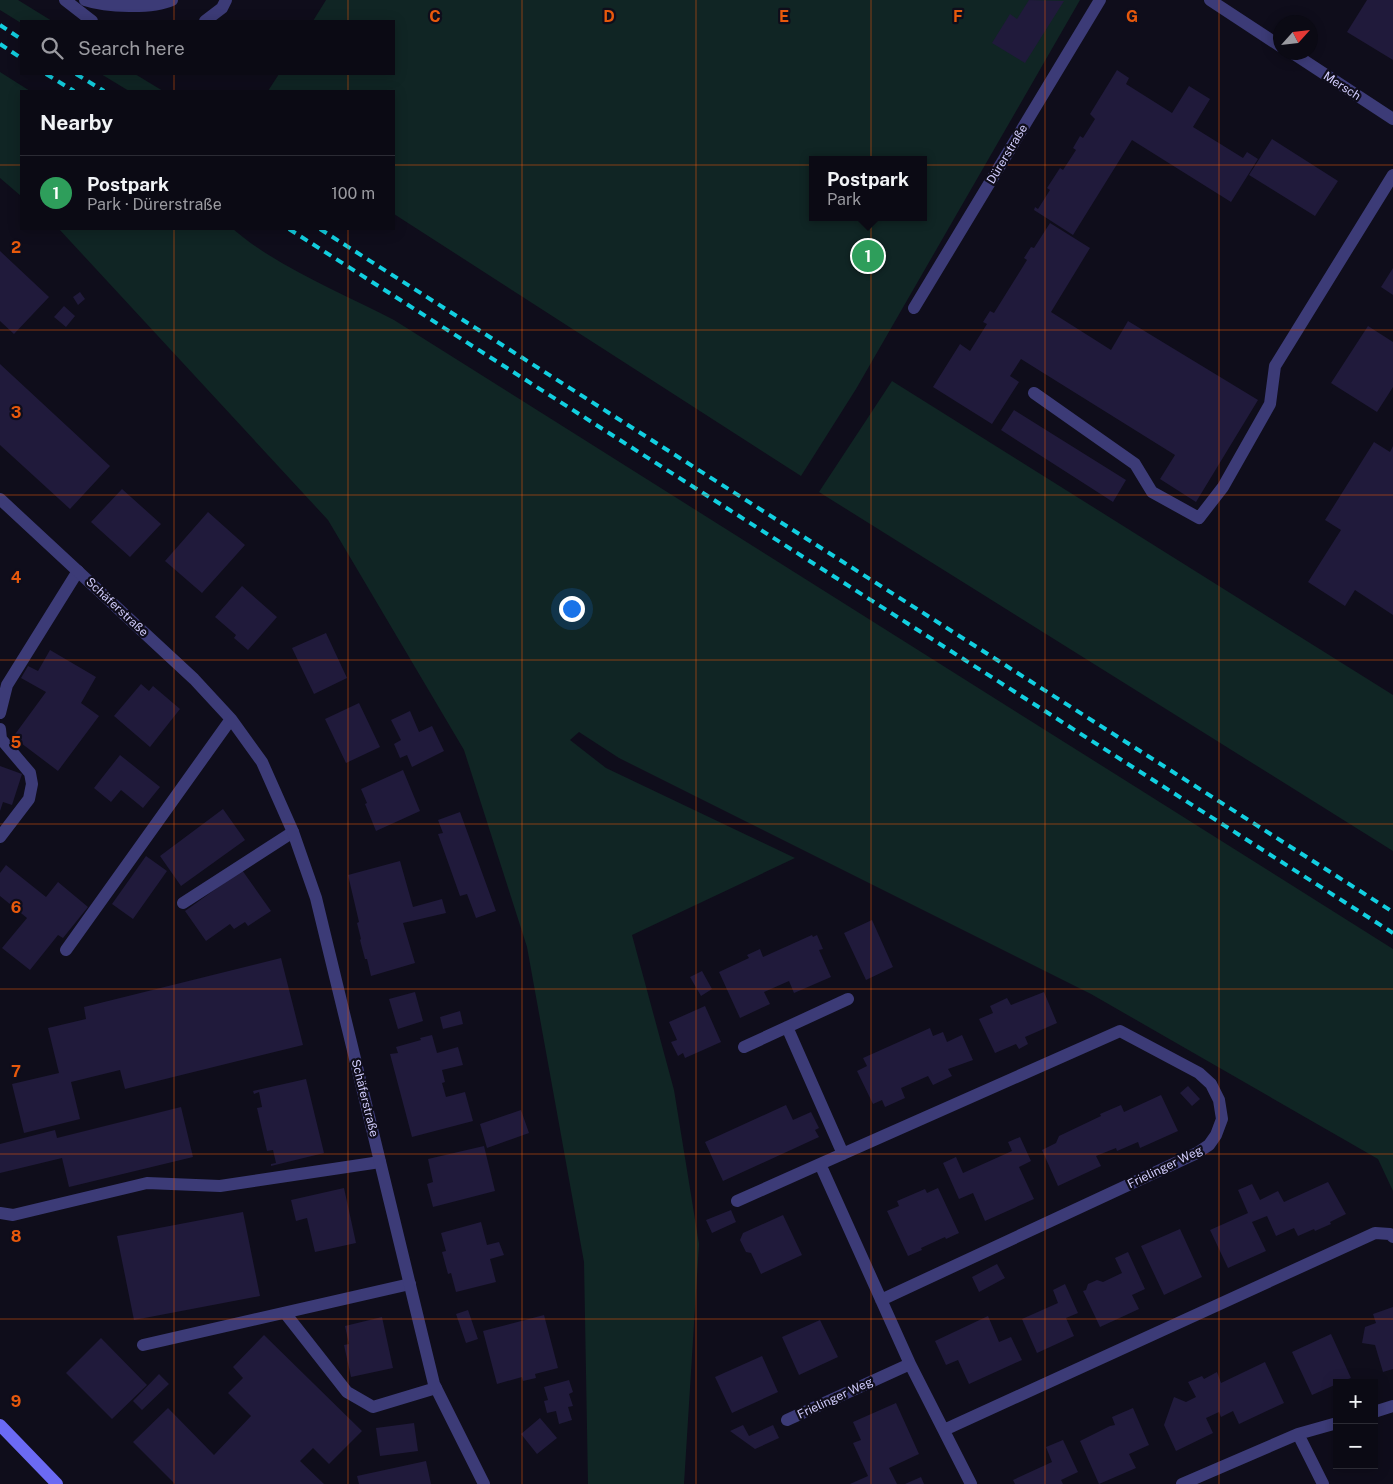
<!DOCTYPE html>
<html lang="en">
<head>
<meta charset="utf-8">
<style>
  :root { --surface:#0b0a14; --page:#14131d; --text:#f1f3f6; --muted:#9a9aa0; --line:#2b2b34; --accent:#12cfe0 }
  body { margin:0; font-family:"Public Sans",sans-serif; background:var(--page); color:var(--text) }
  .controls { position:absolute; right:15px; bottom:15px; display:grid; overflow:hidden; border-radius:0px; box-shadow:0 2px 12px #0003 }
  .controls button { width:45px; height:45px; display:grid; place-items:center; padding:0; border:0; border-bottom:1px solid var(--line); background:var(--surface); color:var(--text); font:25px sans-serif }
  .compass { position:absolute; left:1273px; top:15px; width:45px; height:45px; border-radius:50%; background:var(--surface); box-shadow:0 2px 12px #0003; rotate:63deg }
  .you { position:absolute; left:571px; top:608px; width:18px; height:18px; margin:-12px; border:4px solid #fff; border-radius:50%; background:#1a73e8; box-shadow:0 0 0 8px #1a73e833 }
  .badge { display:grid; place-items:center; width:32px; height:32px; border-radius:50%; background:var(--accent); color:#fff; font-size:16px; font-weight:700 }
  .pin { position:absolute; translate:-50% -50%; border:2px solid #fff; box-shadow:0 1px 5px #0006 }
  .popup { position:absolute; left:809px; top:156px; width:118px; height:65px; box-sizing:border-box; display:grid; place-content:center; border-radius:0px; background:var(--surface); filter:drop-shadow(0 1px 4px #0005); font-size:16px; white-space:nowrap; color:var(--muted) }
  .popup b { font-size:19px; color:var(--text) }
  .popup::after { content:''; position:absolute; left:50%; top:100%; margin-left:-10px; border:10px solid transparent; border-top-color:var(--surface) }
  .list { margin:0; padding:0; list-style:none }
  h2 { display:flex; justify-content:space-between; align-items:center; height:65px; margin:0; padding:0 20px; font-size:21px }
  h2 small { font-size:16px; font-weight:400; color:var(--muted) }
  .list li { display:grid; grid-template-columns:32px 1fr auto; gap:15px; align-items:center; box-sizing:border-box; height:75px; padding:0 20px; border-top:1px solid var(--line) }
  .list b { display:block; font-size:19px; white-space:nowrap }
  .list p { margin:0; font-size:16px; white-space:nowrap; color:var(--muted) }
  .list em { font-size:16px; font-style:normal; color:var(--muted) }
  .icon { flex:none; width:28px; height:28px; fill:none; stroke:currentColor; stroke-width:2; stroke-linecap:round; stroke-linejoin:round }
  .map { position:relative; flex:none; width:1393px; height:1484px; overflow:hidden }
  .search { position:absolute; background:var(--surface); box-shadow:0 2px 12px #0003; left:20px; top:20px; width:375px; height:55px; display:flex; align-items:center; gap:12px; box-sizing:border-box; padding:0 18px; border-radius:0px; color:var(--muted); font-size:19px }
  .panel { position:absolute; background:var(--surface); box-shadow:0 2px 12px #0003; left:20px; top:90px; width:375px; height:140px; border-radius:0px }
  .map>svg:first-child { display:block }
  .green { fill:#102524; fill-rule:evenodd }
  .building { fill:#201a3b }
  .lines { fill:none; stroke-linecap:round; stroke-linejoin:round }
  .service { stroke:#3c3b77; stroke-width:12 }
  .minor { stroke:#3c3b77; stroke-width:12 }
  .tertiary { stroke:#3c3b77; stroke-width:12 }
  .secondary { stroke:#6b6af3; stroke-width:12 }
  .rail { stroke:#12cfe0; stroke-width:4; stroke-dasharray:8 6; stroke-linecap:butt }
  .grid { fill:none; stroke:#e8590c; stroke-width:1; stroke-opacity:0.55 }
  .labels { text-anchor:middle; stroke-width:4.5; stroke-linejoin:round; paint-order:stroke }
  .street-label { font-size:12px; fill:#d0cbfb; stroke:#0f0d1b }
  .grid-label { font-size:16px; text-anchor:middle; font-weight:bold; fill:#e8590c; stroke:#0f0d1b; stroke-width:4.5; stroke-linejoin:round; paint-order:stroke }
</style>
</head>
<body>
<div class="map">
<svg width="1393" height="1484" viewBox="0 0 1393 1484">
  <rect width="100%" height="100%" fill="#0f0d1b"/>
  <!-- green -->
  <path class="green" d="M0,0H18L52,21H21V23L0,10Z
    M326,0H1080L856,389L801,476L394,214V91H268L279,74H394V21H313ZM813,160H923V217H813Z
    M0,72L30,91H21V196L0,178Z
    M101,74H135L163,91H129Z
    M59,229H233C277,267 342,293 394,320L1393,949V1191L1378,1159L1091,994L619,758L579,732L570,740L606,768L795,858L632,935L674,1090L699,1244L684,1484H588L584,1262L527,947L464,750L328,520Z
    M892,381L1393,695V851L819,492Z"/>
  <!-- building -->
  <path class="building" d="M1029,0L1064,1L1025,63L992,43L1010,14L1017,19Z
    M1367,0H1393V60L1347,32Z
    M1117,70L1129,78L1126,84L1172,113L1189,86L1210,99L1193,127L1243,158L1247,152L1258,159L1231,202L1132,140L1073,235L1034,210L1035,207L1038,209L1050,190L1047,188L1060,168L1063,170L1076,150L1073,148L1080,136L1083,138L1095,119L1090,114Z
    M1272,139L1338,181L1315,216L1249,175Z
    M1050,223L1090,248L1051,312L1111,350L1128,321L1258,400L1196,502L1160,479L1175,455L1021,359L1010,376L1019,382L992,424L933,387L960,344L970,351L987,324L983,322L990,311L994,313L1027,260L1024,258L1031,247L1034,248Z
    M0,251L49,297L14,334L0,321Z
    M1393,268V295L1381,287Z
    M80,292L85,299L78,305L73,297Z
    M64,306L75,316L66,327L54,317Z
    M1368,326L1393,342V387L1377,412L1331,383Z
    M0,364L110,466L70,509L0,445Z
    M1014,410L1126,480L1113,502L1001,430Z
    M1374,442L1390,452L1393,446V615L1355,590L1345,606L1308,582L1341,530L1325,520Z
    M122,489L161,524L130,557L91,522Z
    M208,512L245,545L202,593L165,561Z
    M242,586L277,617L248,650L234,638L236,635L215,617Z
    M326,633L347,678L314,694L292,648Z
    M50,650L96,677L81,703L99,716L58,771L13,737L46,692L21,678L28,666L38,671Z
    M141,684L149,691L153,686L180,709L150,747L114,716Z
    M359,703L380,747L346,763L325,719Z
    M410,711L419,732L432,726L444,751L412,767L407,755L400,758L394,744L401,740L391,720Z
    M120,755L160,787L143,808L121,790L111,802L94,788Z
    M0,766L22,774L12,805L3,802L0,811Z
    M403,770L420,811L376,831L365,804L367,803L361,789Z
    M223,809L245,840L181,886L160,856Z
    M460,812L496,911L476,918L467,894L460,896L438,834L443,833L438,820Z
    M146,856L167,871L133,919L112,904Z
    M400,861L413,907L442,899L446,913L403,923L415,963L371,976L367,959H365L360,940L361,939L357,923L359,922L348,875Z
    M6,865L46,897L58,882L88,907L63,938L58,935L30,970L2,948L27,918L0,896V873Z
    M242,870L271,911L248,926L245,922L234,929L230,924L206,941L185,911Z
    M872,920L893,967L866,980L844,933Z
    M812,935L813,937L817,935L823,949L819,950L831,977L794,993L789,981L764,992L770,1004L740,1018L719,972L749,958L747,955L760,949L763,957Z
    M281,958L303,1045L125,1089L120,1070L71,1082L80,1119L24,1133L12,1084L59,1073L48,1028L86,1019L84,1007Z
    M702,971L712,989L701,996L690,977Z
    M415,992L423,1021L398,1029L389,999Z
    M1044,992L1057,1023L1025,1037L1028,1044L1019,1049L1016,1044L995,1053L979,1019L993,1013L990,1006L1007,998L1011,1005Z
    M705,1006L721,1042L685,1058L683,1053L678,1056L671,1042L677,1040L669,1022Z
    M460,1011L463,1024L443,1029L440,1017Z
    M930,1028L933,1036L943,1032L947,1042L962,1035L973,1060L948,1069L952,1076L933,1085L928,1076L901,1088L905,1098L885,1107L882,1100L873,1104L857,1071L867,1066L863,1058Z
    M432,1035L437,1053L458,1047L463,1065L442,1070L445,1082L442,1083L446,1097L465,1092L473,1121L412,1137L390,1054L398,1053L396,1047L421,1040L420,1038Z
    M306,1079L324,1153L271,1166V1164L276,1163L273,1150L267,1151L257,1108L262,1107L259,1092L254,1094L253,1091Z
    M1188,1086L1200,1099L1192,1106L1180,1093Z
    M1161,1095L1178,1131L1140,1148L1138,1142L1117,1151L1116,1148L1096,1156L1101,1166L1058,1186L1042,1150L1056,1143L1059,1136L1101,1116L1100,1114L1121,1105L1124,1112Z
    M786,1105L793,1120L811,1112L819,1128L815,1130L819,1137L723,1181L705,1142Z
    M181,1107L193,1157L69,1187L62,1158L0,1173V1144L55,1130L57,1138Z
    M521,1110L529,1133L487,1148L480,1124Z
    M1020,1137L1031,1161L1019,1167L1034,1199L985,1221L973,1193L959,1199L943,1163L956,1157L963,1173L1012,1151L1008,1142Z
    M484,1146L495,1191L433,1207L427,1184L433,1182L428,1159Z
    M1328,1182L1346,1214L1330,1222L1331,1224L1315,1231L1314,1229L1298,1236L1294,1228L1276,1236L1267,1216L1252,1222L1266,1251L1228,1268L1210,1230L1248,1213L1238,1190L1252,1184L1260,1200L1278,1191L1284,1202Z
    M344,1188L356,1243L315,1252L307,1218L296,1221L291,1200Z
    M938,1188L959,1233L946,1239L945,1237L921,1248L922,1250L908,1256L887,1211L899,1206L897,1201L925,1189L927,1193Z
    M731,1210L736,1222L712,1233L706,1220Z
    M243,1212L260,1296L134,1320L117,1236Z
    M783,1215L802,1255L761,1274L751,1253L746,1252L740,1240L743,1233Z
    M481,1222L487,1245L499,1242L504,1255L490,1259L496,1282L456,1292L451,1273L448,1274L442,1252L446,1251L441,1233Z
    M1180,1229L1202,1277L1164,1295L1141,1246Z
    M1128,1252L1145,1289L1132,1295L1139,1309L1100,1327L1083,1291L1086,1290L1088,1284L1097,1280L1103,1282L1122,1273L1115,1258Z
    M997,1264L1005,1278L979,1292L972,1277Z
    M1065,1284L1078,1313L1066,1318L1074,1336L1037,1353L1022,1319L1058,1303L1053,1290Z
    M1393,1307V1369L1383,1372L1375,1345L1362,1343L1365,1327L1376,1323L1373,1314Z
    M468,1310L478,1339L466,1343L456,1314Z
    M544,1315L558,1368L535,1374L536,1378L523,1381L522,1377L497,1384L483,1331Z
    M988,1316L999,1342L1011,1337L1022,1360L969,1384L958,1360L946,1365L935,1341Z
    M382,1317L393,1368L351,1377L344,1345L349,1344L345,1326Z
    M820,1320L838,1357L799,1375L782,1337Z
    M1331,1334L1351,1378L1337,1383V1384L1312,1395L1292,1352Z
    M264,1335L362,1431L329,1464L313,1448L300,1461L324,1484H175L133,1442L168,1408L214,1455L251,1416L228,1393L243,1378L233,1367Z
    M101,1338L147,1385L112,1419L66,1373Z
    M762,1356L778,1392L732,1413L715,1377Z
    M1265,1362L1284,1403L1239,1424L1233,1411L1221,1417L1219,1412L1206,1418L1213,1433L1176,1451L1164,1425L1174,1397L1186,1402L1196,1397L1188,1382L1202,1376L1204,1379L1217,1372L1221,1383Z
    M159,1374L169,1384L142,1410L133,1401Z
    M569,1380L573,1392L569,1394L573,1406L568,1407L572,1420L559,1424L556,1411L547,1413L544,1401L548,1400L544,1387Z
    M896,1403L919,1454L889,1468L897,1484H850L868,1476L853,1443L861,1440L853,1422Z
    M1133,1408L1149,1445L1129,1454L1136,1468L1099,1484L1080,1441L1110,1426L1115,1425L1112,1417Z
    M540,1418L557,1438L537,1454L521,1434Z
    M414,1423L418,1451L380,1456L376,1428Z
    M743,1425L749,1436L773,1425L779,1438L755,1449L730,1431Z
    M1063,1440L1078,1472L1061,1480L1063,1484H1015L1013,1480L1052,1462L1046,1447Z
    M426,1461L431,1484H359L357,1476Z
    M921,1477L924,1484H905Z"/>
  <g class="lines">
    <!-- service -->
    <path class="service" d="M1034,393L1135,464L1152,492L1199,518L1223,487L1270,404L1275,366L1393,175
      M0,713L7,685L78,571
      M0,729L1,739L30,773L32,784L29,799L0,837
      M183,903L293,832
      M0,1213L13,1215L147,1183L220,1186L380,1162
      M285,1313L347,1392L373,1407L436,1388
      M143,1345L410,1284"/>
    <!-- minor -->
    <path class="minor" d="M1210,0L1280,46
      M1291,52L1393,119
      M914,308L1100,0
      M0,499L194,679L231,719L262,762L293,832L316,898L434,1384L484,1484
      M66,950L231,719
      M787,1027L843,1154
      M744,1047L848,999
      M737,1201L820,1164
      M881,1300L1197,1153L1209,1145L1216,1135L1222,1119L1219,1100L1211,1084L1199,1073L1120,1031L820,1164L910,1364L971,1484
      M1374,1412L1393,1406
      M787,1420L910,1364
      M944,1430L1375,1233L1390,1234L1393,1237
      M1298,1434L1323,1484
      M1182,1484L1298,1434L1337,1423"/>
    <!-- tertiary -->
    <path class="tertiary" d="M65,0L92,21
      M85,0C106,7 152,9 172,0
      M205,21L222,8L226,0"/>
    <!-- secondary -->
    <path class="secondary" d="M0,1425L57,1484"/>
    <!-- rail -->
    <path class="rail" d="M0,25L21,39
      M0,44L21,58
      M46,74L74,91
      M76,74L104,91
      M289,229L1393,933
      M320,229L1393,912"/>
  </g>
  <!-- grid -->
  <path class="grid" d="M174,0V21M348,0V21M522,0V1484M696,0V1484M871,0V1484M1045,0V1484M1219,0V1484M174,74V91M348,74V91M0,165H21M394,165H1393M174,229V1484M348,229V1484M0,330H1393M0,495H1393M0,660H1393M0,824H1393M0,989H1393M0,1154H1393M0,1319H1393"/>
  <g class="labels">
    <!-- street labels -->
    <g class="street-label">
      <text transform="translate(1342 86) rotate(33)" y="4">Mersch</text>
      <text transform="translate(1007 154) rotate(-59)" y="4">Dürerstraße</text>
      <text transform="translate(117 607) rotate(43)" y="4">Schäferstraße</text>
      <text transform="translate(365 1098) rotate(76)" y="4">Schäferstraße</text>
      <text transform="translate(1165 1167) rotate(-26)" y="4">Frielinger Weg</text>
      <text transform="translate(835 1398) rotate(-25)" y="4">Frielinger Weg</text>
    </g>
  </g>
  <g class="grid-label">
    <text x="435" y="22">C</text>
    <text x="609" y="22">D</text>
    <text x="784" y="22">E</text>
    <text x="958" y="22">F</text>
    <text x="1132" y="22">G</text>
    <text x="16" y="253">2</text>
    <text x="16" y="418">3</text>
    <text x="16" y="583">4</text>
    <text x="16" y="748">5</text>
    <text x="16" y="913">6</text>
    <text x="16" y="1077">7</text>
    <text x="16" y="1242">8</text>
    <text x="16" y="1407">9</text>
  </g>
</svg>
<div class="controls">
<button>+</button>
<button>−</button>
</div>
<svg class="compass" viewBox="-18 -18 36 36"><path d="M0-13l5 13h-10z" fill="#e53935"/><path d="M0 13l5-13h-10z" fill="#9a9aa0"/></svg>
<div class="you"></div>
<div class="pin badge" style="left:868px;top:256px;background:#2e9e5b">1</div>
<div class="popup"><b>Postpark</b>Park</div>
<div class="search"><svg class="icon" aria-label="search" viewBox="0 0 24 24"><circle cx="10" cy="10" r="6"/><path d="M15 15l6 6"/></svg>Search here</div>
<section class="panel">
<h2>Nearby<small></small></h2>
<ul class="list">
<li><span class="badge" style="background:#2e9e5b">1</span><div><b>Postpark</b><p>Park · Dürerstraße</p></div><em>100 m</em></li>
</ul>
</section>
</div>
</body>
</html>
